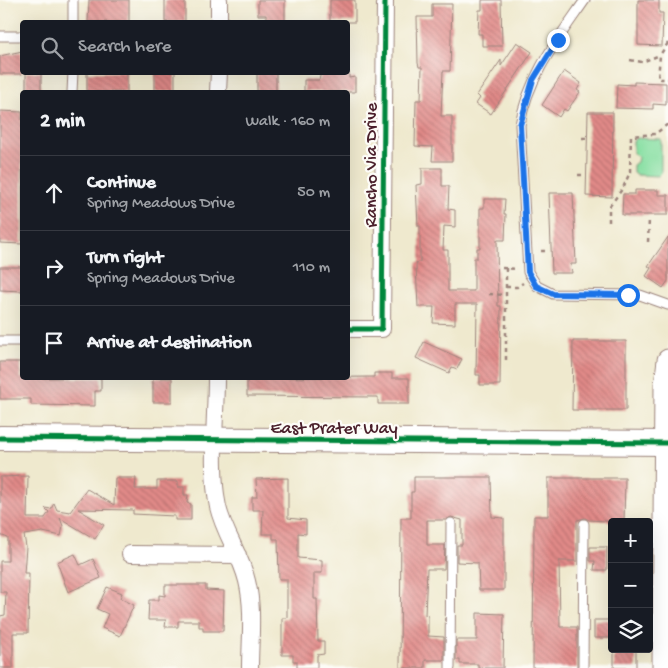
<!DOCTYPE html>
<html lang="en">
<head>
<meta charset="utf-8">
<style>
  :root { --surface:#171b24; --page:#242831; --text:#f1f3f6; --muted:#9ea1a6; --line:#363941 }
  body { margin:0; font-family:"Gochi Hand",sans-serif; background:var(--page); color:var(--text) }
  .controls { position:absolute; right:15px; bottom:15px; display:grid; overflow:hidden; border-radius:5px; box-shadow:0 5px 20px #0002 }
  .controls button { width:45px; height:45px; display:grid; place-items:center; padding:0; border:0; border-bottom:1px solid var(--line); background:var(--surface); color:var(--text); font:25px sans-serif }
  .stop { position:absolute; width:15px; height:15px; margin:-11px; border:4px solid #1a73e8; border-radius:50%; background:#fff }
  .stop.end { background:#1a73e8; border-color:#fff; box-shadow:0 1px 5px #0008 }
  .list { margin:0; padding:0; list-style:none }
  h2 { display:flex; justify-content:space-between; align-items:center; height:65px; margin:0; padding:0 20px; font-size:21px }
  h2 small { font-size:16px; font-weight:400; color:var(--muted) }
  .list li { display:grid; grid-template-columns:32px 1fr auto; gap:15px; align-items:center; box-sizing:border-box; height:75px; padding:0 20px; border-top:1px solid var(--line) }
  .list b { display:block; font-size:19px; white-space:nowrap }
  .list p { margin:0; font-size:16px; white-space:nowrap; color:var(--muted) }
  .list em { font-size:16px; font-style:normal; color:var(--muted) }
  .icon { flex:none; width:28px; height:28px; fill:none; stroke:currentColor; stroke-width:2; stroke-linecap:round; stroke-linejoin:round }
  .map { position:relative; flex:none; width:668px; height:668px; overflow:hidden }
  .search { position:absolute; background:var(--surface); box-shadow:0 5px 20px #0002; left:20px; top:20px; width:330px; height:55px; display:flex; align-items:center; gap:12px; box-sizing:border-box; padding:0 18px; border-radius:5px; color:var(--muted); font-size:19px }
  .panel { position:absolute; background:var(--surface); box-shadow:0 5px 20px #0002; left:20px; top:90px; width:330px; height:290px; border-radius:5px }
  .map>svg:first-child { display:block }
  .green { fill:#88dfa3; stroke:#697f67 }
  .building { fill:url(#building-back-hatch) }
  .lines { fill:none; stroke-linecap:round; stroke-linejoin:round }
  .service-casing { stroke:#9c847c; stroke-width:11 }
  .minor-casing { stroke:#9c847c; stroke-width:18 }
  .tertiary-casing { stroke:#9c847c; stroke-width:23 }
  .secondary-casing { stroke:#9c847c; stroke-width:26 }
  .path { stroke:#9c847c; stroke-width:2.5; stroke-dasharray:4 4; stroke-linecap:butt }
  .service { stroke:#fff; stroke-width:9 }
  .minor { stroke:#fff; stroke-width:16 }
  .tertiary { stroke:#fff; stroke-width:21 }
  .secondary { stroke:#fff; stroke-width:24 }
  .cycleway-casing { stroke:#fdfcf7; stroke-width:8 }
  .cycleway { stroke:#00873e; stroke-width:5 }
  .route { stroke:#1a73e8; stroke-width:6 }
  .labels { text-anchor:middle; stroke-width:4.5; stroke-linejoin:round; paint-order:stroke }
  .street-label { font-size:18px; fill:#4a1f2b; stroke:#fdfcf7 }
</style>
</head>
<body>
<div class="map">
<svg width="668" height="668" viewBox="0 0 668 668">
  <defs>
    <pattern id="building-back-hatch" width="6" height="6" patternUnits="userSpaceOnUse" patternTransform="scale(1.25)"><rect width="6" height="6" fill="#e18a88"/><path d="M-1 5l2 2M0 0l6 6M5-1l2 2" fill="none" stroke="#b8706f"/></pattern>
  </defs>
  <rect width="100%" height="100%" fill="#fdfcf7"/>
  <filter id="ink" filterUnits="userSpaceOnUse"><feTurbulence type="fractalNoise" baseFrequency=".02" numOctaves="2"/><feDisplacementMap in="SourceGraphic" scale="10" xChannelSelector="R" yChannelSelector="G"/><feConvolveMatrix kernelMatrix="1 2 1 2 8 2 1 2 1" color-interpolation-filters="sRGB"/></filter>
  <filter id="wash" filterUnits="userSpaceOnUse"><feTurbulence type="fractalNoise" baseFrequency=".0096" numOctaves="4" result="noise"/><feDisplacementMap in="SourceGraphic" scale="20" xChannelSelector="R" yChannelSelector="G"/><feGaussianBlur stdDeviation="1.12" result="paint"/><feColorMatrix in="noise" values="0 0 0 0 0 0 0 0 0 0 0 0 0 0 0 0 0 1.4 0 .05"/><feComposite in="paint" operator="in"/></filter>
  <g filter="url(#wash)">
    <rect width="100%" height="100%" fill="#efe9ce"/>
    <!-- green -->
    <path class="green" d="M636,138L661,139V173L658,176L637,175L633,172V165L637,162L638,157L633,153V141Z"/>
    <g id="blocks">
      <!-- building -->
      <path class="building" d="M89,0H129V22H88Z
        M165,0H185V22H165Z
        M258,0H285V22H266V15H258Z
        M330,0H355V22H330Z
        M482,0H501L502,46H482V34H478L479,10H482Z
        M638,0H659V13H663L662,46L638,45Z
        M432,4H452L450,71H443L441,116H452V161H432L433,147L415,146L416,100H421L422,67H419L418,63L417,17H432Z
        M517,42L532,52L491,114L476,104L480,98L477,95L501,60V66Z
        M22,51V74H0V56Z
        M564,71L581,83L577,90L580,92L567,111L564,109L559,117L542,105Z
        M26,72H41V92H26Z
        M87,72H127V92H87Z
        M155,72H175V92H155Z
        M257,72H276V92H257Z
        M321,72H349V78L355,77V92H304V80H319Z
        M634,82L666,83V105L653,104V109L616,108L617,84L634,85Z
        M0,111L22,112V244L0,243Z
        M588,112H613L612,197L586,196Z
        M422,168H442V186H449L448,209L455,210V227L444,226L443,250H448V291H474V258H477V248H480V208H484V199H505L504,214H506L505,240H497L498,306H501L500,385H480V375H476L477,304H455V324L433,323L434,307H418L416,266L417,262H420V226H418L416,185L422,184Z
        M635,190H658V195H668V215H622L623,194H635Z
        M549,193H573L576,264H571L572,273H552Z
        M668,237V281L663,288L646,276L651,268L648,266Z
        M0,267H22V291L0,290Z
        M573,341H626V410H572Z
        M424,342L462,359L457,369L452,367L449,373L416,358Z
        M0,362H21V378H101V391H95V406L31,405V399H0Z
        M374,373H392V378H409V404H378V397H374L247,396V378L374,377Z
        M153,378H172V402H153Z
        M28,476L27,518H45L49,512L45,508L51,509L54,503L57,510L70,512L87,489L114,505L115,478H136L135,489H157V481H178V487H184V495H188L187,503L191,504V520H175V516L133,514V510L78,509L104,525L95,539L60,518L63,526L61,536L43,532L24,535L26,547L24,573H29L28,633H13V668H0V616L5,615L6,592H0V561H8V538L0,535V477Z
        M414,477H491L492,517L504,518V590H479L478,563L457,562V545H462V520L451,517L446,520H427V545H445L444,569H427L425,615L428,616V636L444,637V660H425V668H400L401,518H411V492H414Z
        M288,478V518L306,520V534L298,533V558L322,560V573H314V599H317L318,641H324V654L317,655V668H297V661H293V655H282V618H287V579H279L278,539H273V534H262L263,510H252V497H257L256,479Z
        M548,478H625L624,522L589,520L585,518L577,520V561H559L560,627H577V668H533L534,516H548Z
        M590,547H607V570H594L595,561H590Z
        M75,554L80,565L93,559L101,578L68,592L57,562Z
        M165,585H206V590L224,591L223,631H203V627H199V621H178V627H165L166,620H148L149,600H159V595L165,596Z
        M107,587L122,593L120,598L134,605L120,636L102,628L108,614L97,609Z
        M477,613L504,614L503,668H478V664H460V660H456V640H477Z
        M594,620H612V638H594Z
        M614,649H636V668H614Z"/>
    </g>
  </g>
  <g filter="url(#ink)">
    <use href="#blocks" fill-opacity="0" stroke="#9c847c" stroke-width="1"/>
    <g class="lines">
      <!-- service casing -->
      <g class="service-casing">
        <path id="service" d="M73,0V22
          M585,0C558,39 527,78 520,125L528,272L537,286L553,294L640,295L668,305
          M0,36H22
          M72,92L73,72
          M0,341H22
          M450,668L451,523
          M583,668L584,524"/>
      </g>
      <!-- minor casing -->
      <g class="minor-casing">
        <path id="minor" d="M219,22V0
          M218,92L219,72
          M348,329H382L385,0
          M216,378C216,416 210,469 218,507C224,533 241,555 247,581C254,609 250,640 250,668
          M130,554L238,555"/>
      </g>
      <!-- tertiary casing -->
      <g class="tertiary-casing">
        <path id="tertiary" d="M663,668L665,385L668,360"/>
      </g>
      <!-- secondary casing -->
      <g class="secondary-casing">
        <path id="secondary" d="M0,438L668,443"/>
      </g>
      <!-- path -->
      <path class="path" d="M668,43L660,55L658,79H668
        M630,60L642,62L660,55
        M582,138H586
        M578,175H585
        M609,222V207L623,188L630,172L631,136L655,134L668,124
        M648,242L649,219
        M541,251H548
        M502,268L518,269
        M506,268V364
        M506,287H517L523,283
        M489,294L506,295"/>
      <!-- service -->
      <use href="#service" class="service"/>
      <!-- minor -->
      <use href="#minor" class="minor"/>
      <!-- tertiary -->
      <use href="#tertiary" class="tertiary"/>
      <!-- secondary -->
      <use href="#secondary" class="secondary"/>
      <!-- cycleway casing -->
      <g class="cycleway-casing">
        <path id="cycleway" d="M348,329H382L385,0
          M0,438L668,443"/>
      </g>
      <!-- cycleway -->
      <use href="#cycleway" class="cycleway"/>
    </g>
  </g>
  <g class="lines" filter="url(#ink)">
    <!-- route -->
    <path class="route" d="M558,40L533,80L520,125L528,272L536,286L553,294L628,295"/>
  </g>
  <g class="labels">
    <!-- street labels -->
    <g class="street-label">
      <text transform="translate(370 165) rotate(-90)" y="6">Rancho Via Drive</text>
      <text x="334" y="433">East Prater Way</text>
    </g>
  </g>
</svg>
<div class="controls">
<button>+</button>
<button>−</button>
<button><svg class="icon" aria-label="layers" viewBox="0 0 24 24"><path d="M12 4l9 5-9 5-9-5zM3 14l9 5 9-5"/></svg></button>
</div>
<div class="stop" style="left:628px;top:295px"></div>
<div class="stop end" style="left:558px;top:40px"></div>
<div class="search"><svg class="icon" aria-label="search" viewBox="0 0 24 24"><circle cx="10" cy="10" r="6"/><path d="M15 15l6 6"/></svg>Search here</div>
<section class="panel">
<h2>2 min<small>Walk · 160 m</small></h2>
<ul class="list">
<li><svg class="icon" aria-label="ahead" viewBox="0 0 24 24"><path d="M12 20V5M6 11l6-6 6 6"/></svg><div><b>Continue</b><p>Spring Meadows Drive</p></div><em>50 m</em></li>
<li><svg class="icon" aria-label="right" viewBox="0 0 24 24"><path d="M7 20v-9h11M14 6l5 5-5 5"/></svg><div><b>Turn right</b><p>Spring Meadows Drive</p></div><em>110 m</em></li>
<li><svg class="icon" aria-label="arrive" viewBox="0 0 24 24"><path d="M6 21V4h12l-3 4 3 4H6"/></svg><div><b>Arrive at destination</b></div></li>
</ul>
</section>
</div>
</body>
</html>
